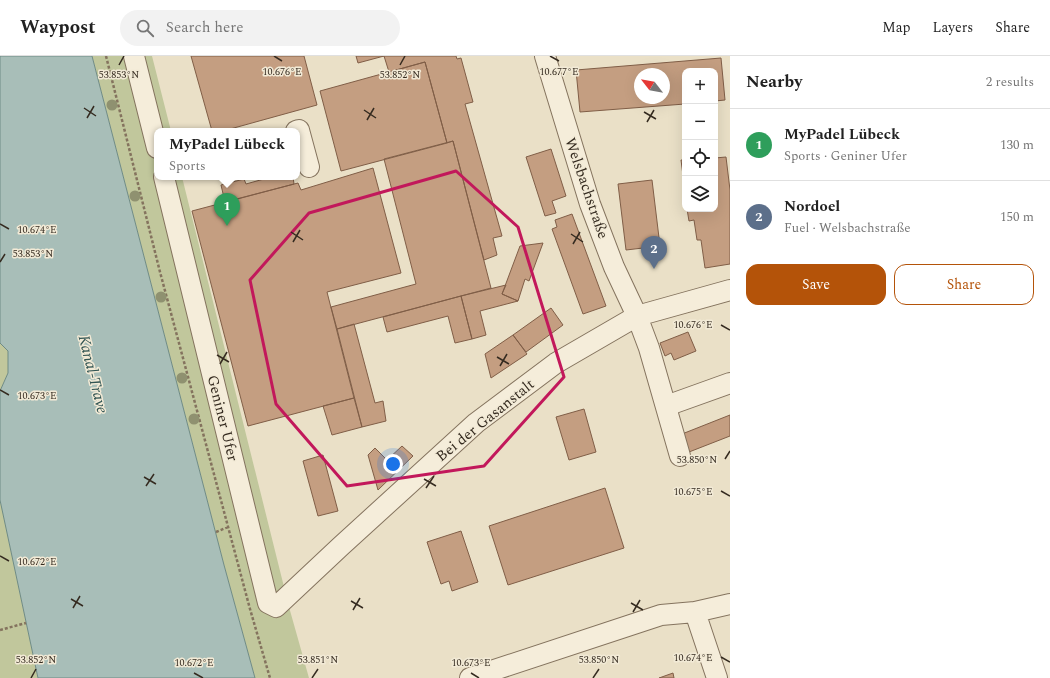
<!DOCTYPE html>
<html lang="en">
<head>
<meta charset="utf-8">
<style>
  :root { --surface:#fff; --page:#f2f2f2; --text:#222; --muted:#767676; --line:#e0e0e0; --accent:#b45309 }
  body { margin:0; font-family:Spectral,serif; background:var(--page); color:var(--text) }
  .controls { position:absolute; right:12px; top:12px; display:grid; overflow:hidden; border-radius:8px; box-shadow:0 4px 16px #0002 }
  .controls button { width:36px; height:36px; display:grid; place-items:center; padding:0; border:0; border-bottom:1px solid var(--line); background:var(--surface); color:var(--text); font:20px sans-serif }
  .compass { position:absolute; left:634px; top:12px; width:36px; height:36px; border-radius:50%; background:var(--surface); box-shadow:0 4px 16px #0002; rotate:301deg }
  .you { position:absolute; left:393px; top:408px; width:14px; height:14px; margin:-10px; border:3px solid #fff; border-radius:50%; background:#1a73e8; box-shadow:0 0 0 6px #1a73e833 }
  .badge { display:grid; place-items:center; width:26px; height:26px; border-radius:50%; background:var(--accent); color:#fff; font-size:13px; font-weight:700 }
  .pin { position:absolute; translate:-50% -33px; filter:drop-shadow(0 1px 2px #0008) }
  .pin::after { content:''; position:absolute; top:21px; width:14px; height:12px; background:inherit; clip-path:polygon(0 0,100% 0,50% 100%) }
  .popup { position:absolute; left:154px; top:72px; width:146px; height:52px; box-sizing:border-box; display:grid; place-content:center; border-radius:8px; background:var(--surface); filter:drop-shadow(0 1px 3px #0005); font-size:13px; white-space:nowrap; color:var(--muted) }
  .popup b { font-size:15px; color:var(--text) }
  .popup::after { content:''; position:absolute; left:50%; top:100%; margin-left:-8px; border:8px solid transparent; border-top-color:var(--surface) }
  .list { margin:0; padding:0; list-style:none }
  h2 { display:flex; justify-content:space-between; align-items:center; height:52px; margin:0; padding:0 16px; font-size:17px }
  h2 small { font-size:13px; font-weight:400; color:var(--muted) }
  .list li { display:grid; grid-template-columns:26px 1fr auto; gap:12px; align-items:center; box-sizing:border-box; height:72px; padding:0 16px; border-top:1px solid var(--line) }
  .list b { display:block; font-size:15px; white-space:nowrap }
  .list p { margin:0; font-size:13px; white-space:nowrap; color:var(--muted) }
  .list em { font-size:13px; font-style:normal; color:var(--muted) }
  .actions { display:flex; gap:8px; padding:12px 16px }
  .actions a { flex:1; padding:9px 0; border:1px solid var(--accent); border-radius:12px; text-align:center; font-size:14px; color:var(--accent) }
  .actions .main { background:var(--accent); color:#fff }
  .icon { flex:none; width:22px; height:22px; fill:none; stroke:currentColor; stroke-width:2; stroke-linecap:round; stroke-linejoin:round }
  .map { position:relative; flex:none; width:730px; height:622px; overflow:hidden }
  header { display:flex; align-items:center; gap:24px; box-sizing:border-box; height:56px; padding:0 20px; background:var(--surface); border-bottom:1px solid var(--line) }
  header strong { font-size:19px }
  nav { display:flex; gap:22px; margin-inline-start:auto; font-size:14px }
  .search { width:280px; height:36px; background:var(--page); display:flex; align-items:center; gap:10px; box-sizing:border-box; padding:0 14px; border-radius:22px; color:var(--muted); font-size:15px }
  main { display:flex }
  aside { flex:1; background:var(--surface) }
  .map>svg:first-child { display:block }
  .green { fill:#c1c79c }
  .water { fill:#a8beb8; stroke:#6f8b85 }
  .building { fill:#c49e81; stroke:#805e47; fill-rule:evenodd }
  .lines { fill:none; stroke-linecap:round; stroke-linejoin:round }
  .minor-casing { stroke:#84735e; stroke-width:22 }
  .path { stroke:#84735e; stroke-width:2.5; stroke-dasharray:3 2; stroke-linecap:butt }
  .minor { stroke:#f5edda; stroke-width:20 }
  .tree { fill:#8f9170 }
  .marked { fill:none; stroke:#c2185b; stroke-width:3; stroke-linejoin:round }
  .ticks { fill:none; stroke:#352b20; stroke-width:1.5 }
  .labels { text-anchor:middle; stroke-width:3; stroke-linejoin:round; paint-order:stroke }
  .street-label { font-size:15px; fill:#352b20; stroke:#f2ead6 }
  .water-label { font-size:16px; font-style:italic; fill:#315452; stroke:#f2ead6 }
  .ticks-label { font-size:10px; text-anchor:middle; fill:#352b20; stroke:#f2ead6; stroke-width:3; stroke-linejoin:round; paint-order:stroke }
</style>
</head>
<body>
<header>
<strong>Waypost</strong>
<div class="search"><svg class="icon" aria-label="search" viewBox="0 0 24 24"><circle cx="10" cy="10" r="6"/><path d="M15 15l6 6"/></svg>Search here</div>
<nav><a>Map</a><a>Layers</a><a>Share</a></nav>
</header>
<main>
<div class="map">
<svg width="730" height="622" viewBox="0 0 730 622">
  <rect width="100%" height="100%" fill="#eae0c7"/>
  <!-- green -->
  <path class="green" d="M92,0H152L171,75H157V121H182L289,551L309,622H255L224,509Z
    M0,287L8,295V317L0,335Z
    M0,444L2,452L38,622H0Z"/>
  <!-- water -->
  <path class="water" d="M0,0H92L224,509L255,622H38L0,444V335L8,317V295L0,287Z"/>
  <!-- building -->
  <path class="building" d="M191,0H304L317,49L223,75H212Z
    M356,0H384L358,7Z
    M384,0H456L457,3L461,2L473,46L465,48L502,180L493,182L497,199L484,204L453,85L447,87L425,6L389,16Z
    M721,2L725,44L715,45V15H685V48L580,56L576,14ZM640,18H664V42H640Z
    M425,6L447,87L341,115L320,35Z
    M453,85L491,232L337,273L331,251L416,228L384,103Z
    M551,93L566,140L552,145L556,157L545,160L526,101Z
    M726,101L730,134V208L705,212L701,184H697L694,164L689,165L687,153H715V102Z
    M681,104H685V135Z
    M373,112L401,217L327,236L354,342L248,370L192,155L298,127L301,134Z
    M271,121H293L294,128L225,146L221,129L244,123L246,128Z
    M652,124L660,190L626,194L618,128Z
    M572,158L606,250L583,258L552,173L557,171L555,164Z
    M543,187L529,225L525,223L518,245L502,238L520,190Z
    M506,229L502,238L518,245L480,255L486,279L472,283L461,240Z
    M461,240L472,283L455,287L448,260L387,276L383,261Z
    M551,252L563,269L526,296L513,279Z
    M354,268L375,347L383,345L386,365L362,371L337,273Z
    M688,276L696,295L674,304L671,297L665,300L660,287Z
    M513,279L527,298L491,322L485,298Z
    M354,342L362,371L332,379L323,350Z
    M584,353L596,396L569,404L556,361Z
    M730,359V380L689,396L682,378Z
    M402,390L413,400L378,434L368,399L375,392L387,404Z
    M323,399L338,455L318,460L303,405Z
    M605,432L624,492L508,529L489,470Z
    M461,475L478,526L452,535L449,525L441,528L427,486Z
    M673,617L674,622H659Z"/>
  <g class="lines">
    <!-- minor casing -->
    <g class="minor-casing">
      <path id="minor" d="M134,0L157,92
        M545,0L590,148L614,211L637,260L649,292L680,400
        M296,75L299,74L309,111
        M164,121L268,547L276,551L341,490L476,367L556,307L637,260L730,234
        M666,350L730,327
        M695,556L717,622
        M470,622L661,559L695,556L730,548"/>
    </g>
    <!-- path -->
    <path class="path" d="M106,0L160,216L250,553L270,622
      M216,476L228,471
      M0,574L26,567"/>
    <!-- minor -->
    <use href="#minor" class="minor"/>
  </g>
  <!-- trees -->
  <g class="tree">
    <circle cx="112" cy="49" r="5.5"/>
    <circle cx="135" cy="140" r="5.5"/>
    <circle cx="161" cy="241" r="5.5"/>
    <circle cx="182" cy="322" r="5.5"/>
    <circle cx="194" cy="363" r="5.5"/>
  </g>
  <!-- marked area -->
  <path class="marked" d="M456,115L518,171L564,321L484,410L347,430L276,348L250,224L309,157Z"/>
  <!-- ticks -->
  <path class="ticks" d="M274,0L282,5M550,0L559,5M119,9L124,0M400,9L405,0M84,52L96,60M364,54L376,62M644,56L656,63M87,62L94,50M367,64L374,52M647,66L654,54M0,168L9,173M291,176L303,184M571,178L583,186M293,186L300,174M573,188L580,176M0,206L5,198M721,269L730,274M217,299L229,306M497,301L509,308M220,308L227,296M500,310L507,298M0,334L9,339M725,403L730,395M144,421L156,428M424,423L436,430M146,430L154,418M426,432L434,420M721,435L730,440M0,500L9,505M71,543L83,550M351,545L363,552M631,547L643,554M73,552L80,540M353,554L360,542M633,556L640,544M721,601L730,606M194,617L203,622M471,617L479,622M31,622L36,613M312,622L318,613M593,622L599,613"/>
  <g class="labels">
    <!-- street labels -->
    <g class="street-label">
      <text transform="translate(587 132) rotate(71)" y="5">Welsbachstraße</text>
      <text transform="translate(223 362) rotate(76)" y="5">Geniner Ufer</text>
      <text transform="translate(485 364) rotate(-39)" y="5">Bei der Gasanstalt</text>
    </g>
    <!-- water labels -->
    <g class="water-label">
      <text transform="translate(94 318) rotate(76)" y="6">Kanal-Trave</text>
    </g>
  </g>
  <g class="ticks-label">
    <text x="282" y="19">10.676°E</text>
    <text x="559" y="19">10.677°E</text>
    <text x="119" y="22">53.853°N</text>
    <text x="400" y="22">53.852°N</text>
    <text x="37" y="177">10.674°E</text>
    <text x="33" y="201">53.853°N</text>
    <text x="693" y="272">10.676°E</text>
    <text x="37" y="343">10.673°E</text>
    <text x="697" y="407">53.850°N</text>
    <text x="693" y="439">10.675°E</text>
    <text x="37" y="509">10.672°E</text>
    <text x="693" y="605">10.674°E</text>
    <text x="36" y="607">53.852°N</text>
    <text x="318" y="607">53.851°N</text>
    <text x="599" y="607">53.850°N</text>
    <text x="194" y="610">10.672°E</text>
    <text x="471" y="610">10.673°E</text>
  </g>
</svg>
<div class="controls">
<button>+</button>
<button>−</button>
<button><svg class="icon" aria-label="locate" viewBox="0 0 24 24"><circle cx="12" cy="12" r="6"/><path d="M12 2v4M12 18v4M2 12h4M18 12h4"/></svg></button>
<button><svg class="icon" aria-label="layers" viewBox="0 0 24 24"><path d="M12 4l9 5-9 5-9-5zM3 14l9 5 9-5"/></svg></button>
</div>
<svg class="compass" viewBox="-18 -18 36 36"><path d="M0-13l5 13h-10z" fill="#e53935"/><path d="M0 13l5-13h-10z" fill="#767676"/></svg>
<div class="you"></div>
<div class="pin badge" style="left:227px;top:170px;background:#2e9e5b">1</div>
<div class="popup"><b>MyPadel Lübeck</b>Sports</div>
<div class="pin badge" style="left:654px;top:213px;background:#5c6f8a">2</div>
</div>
<aside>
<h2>Nearby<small>2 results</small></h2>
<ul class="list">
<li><span class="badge" style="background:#2e9e5b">1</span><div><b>MyPadel Lübeck</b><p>Sports · Geniner Ufer</p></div><em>130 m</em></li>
<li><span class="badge" style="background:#5c6f8a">2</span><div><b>Nordoel</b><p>Fuel · Welsbachstraße</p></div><em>150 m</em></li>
</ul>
<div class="actions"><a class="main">Save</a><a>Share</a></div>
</aside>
</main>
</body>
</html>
